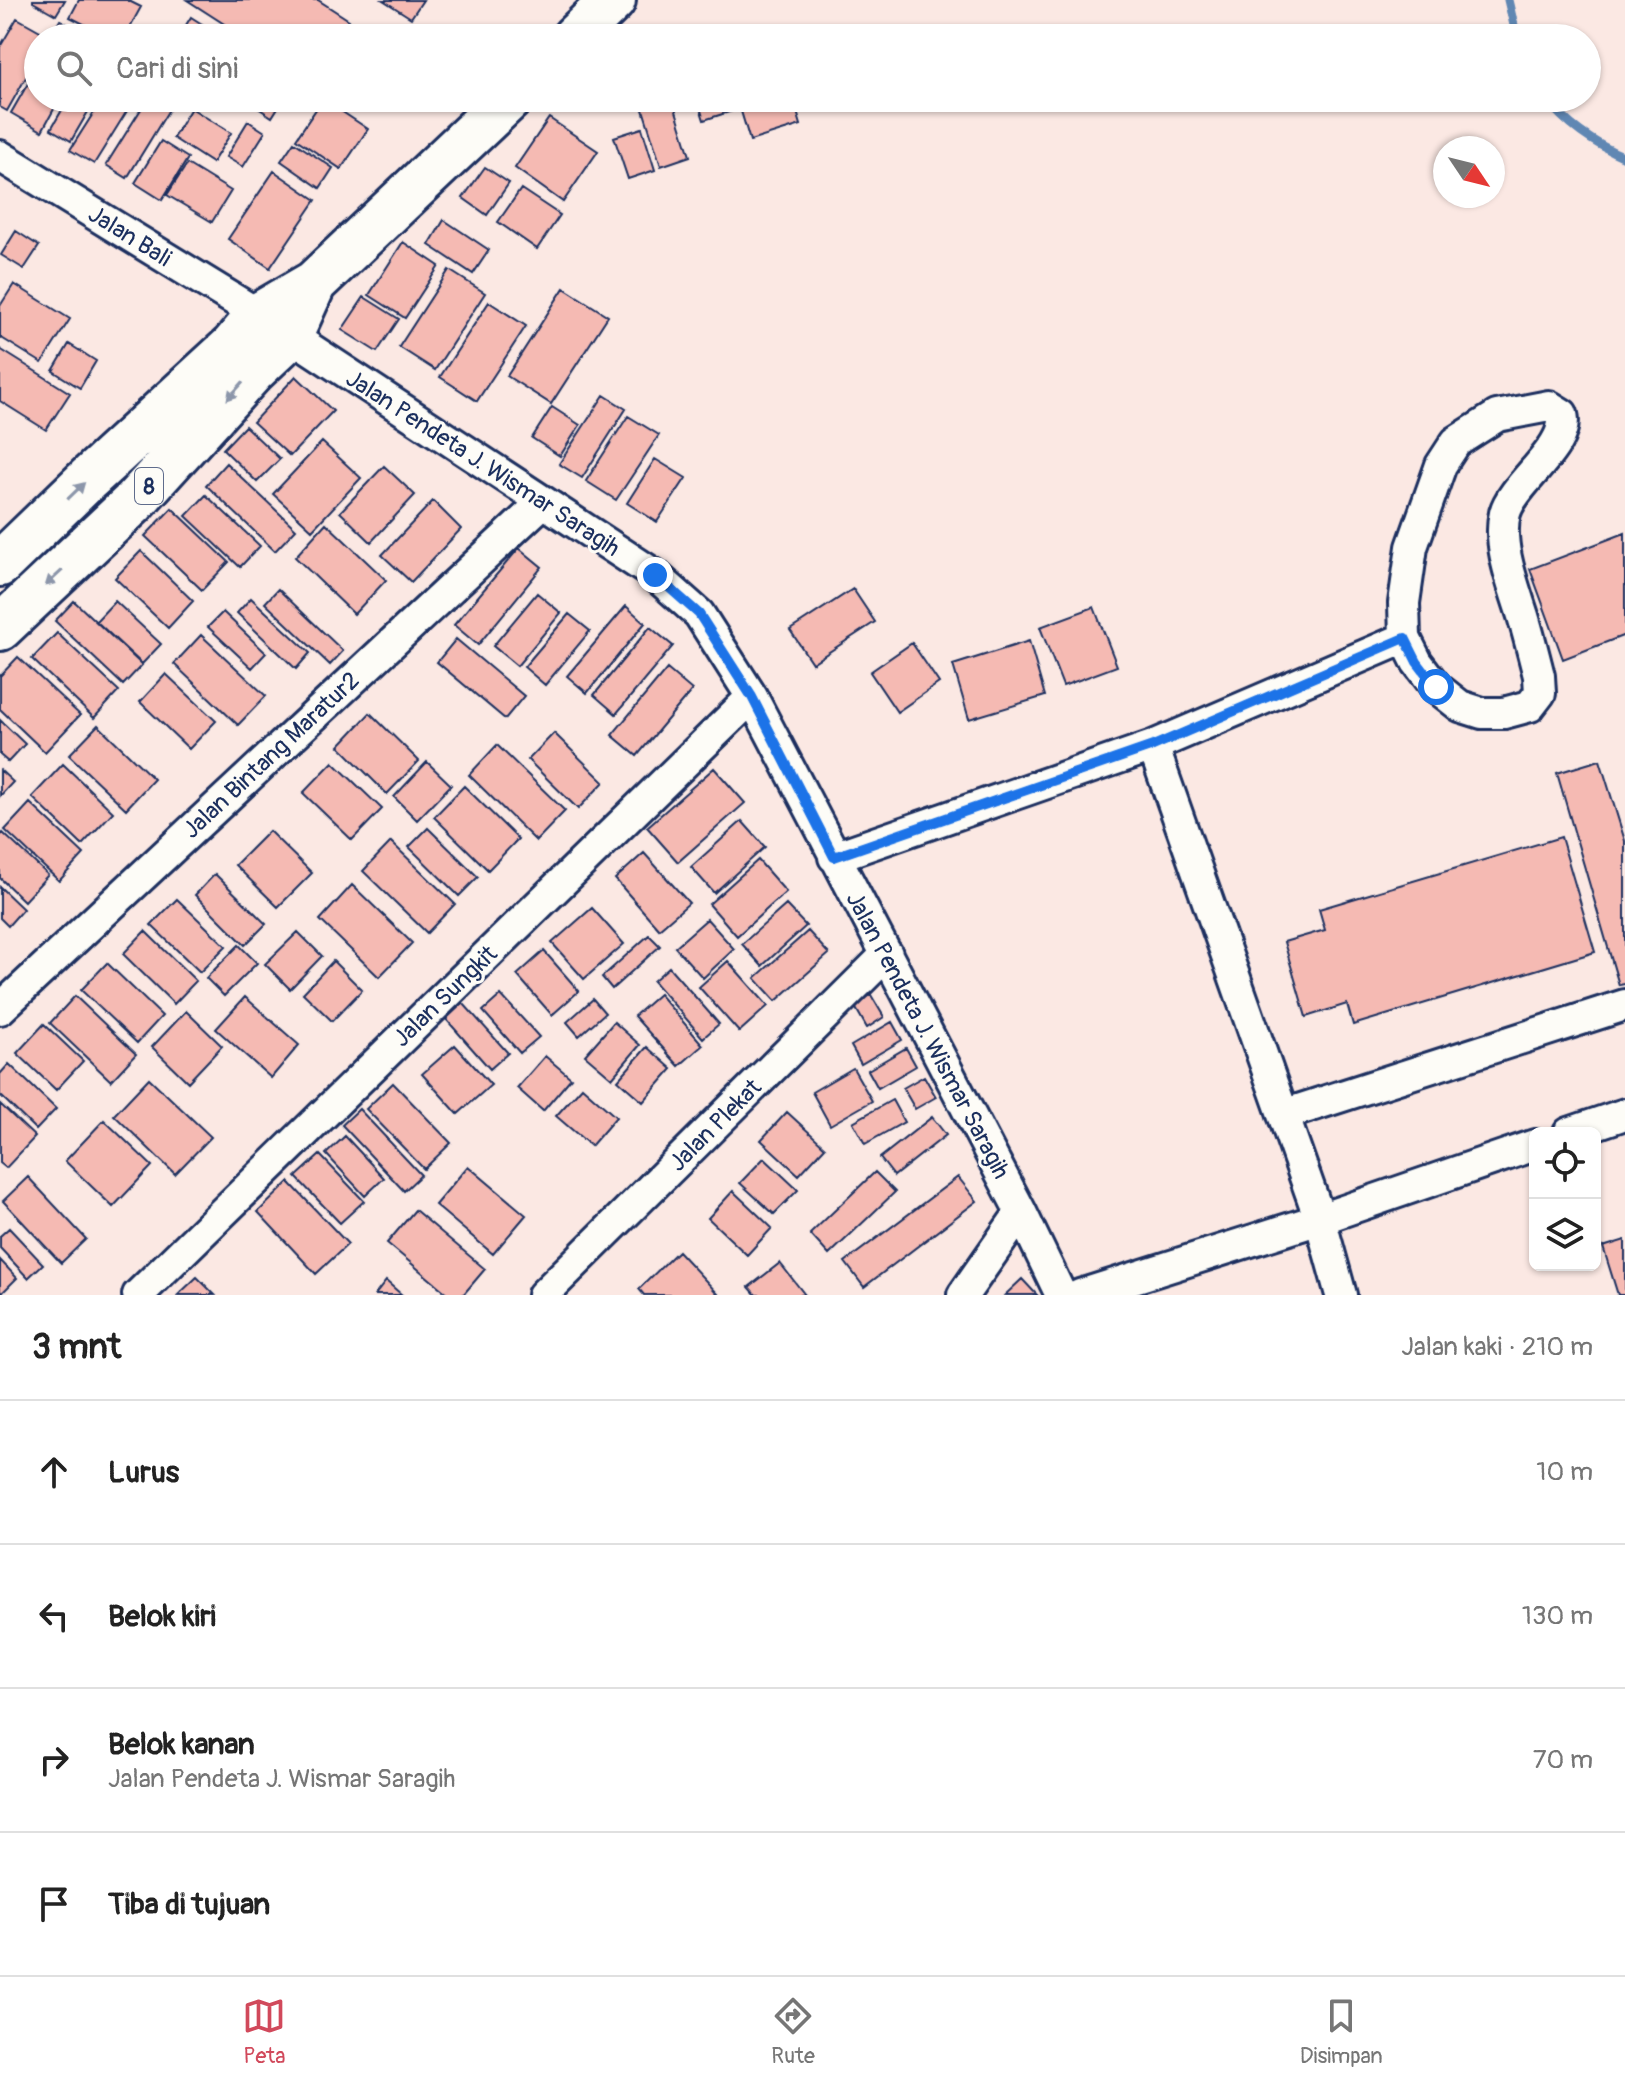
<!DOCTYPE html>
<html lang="id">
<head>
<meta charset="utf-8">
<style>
  :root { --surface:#fff; --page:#f6f6f6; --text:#222; --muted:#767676; --line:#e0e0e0; --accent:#d1495b }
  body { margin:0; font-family:Pangolin,sans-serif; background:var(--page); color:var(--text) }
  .controls { position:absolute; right:24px; bottom:24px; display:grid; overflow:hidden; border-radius:12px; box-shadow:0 2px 6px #0004 }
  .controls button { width:72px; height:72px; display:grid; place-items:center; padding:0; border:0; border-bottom:2px solid var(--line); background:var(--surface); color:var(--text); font:40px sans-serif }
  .compass { position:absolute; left:1433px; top:136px; width:72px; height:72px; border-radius:50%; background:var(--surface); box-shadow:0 2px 6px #0004; rotate:125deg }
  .stop { position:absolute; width:24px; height:24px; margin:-18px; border:6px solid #1a73e8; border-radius:50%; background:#fff }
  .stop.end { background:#1a73e8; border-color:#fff; box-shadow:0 2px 8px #0008 }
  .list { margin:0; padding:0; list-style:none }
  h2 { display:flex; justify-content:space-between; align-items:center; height:104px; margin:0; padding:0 32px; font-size:34px }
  h2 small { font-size:26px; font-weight:400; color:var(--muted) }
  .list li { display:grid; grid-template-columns:52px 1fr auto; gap:24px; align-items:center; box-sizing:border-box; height:144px; padding:0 32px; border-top:2px solid var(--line) }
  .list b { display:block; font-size:30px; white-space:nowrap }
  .list p { margin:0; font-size:26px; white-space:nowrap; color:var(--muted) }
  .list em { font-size:26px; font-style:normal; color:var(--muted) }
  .icon { flex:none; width:44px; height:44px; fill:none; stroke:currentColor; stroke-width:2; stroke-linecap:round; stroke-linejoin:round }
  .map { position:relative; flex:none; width:1625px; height:1295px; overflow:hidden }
  .search { position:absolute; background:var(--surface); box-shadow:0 2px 6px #0004; left:24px; right:24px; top:24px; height:88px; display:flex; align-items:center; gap:20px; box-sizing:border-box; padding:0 28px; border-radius:44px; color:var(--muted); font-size:30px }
  .sheet { height:680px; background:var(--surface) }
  nav { display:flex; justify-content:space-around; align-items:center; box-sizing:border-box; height:112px; border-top:2px solid var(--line); background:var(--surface); font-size:22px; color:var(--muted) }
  nav a { display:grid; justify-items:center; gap:4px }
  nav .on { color:var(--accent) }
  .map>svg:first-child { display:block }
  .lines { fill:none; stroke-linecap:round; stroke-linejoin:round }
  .stream { stroke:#6187b3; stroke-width:9 }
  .building { fill:#f5bab3; stroke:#1b2f5e; stroke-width:2 }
  .minor-casing { stroke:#1b2f5e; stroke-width:36 }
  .highway-casing { stroke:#1b2f5e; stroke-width:50 }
  .minor { stroke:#fdfcf7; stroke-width:30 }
  .highway { stroke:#fdfcf7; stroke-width:44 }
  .oneway { fill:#8c96aa }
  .route { stroke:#1a73e8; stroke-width:10 }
  .labels { text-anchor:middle; stroke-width:6; stroke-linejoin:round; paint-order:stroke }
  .shield { fill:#fdfcf7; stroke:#5f6c8c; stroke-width:2 }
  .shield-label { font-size:22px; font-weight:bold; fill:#1b2f5e }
  .street-label { font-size:24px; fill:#1b2f5e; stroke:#fdfcf7 }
</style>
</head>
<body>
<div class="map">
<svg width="1625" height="1295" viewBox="0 0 1625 1295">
  <rect width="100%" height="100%" fill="#fbe8e3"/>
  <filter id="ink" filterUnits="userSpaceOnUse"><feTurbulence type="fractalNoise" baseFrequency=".0125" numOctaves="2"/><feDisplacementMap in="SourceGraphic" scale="16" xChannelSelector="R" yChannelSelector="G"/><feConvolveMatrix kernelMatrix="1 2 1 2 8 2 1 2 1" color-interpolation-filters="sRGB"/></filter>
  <g filter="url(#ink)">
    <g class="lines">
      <!-- stream -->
      <path class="stream" d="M1508,0L1517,38
        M1545,98C1566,124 1594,144 1625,157"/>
    </g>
    <!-- building -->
    <path class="building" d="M33,0H65L56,15L33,2Z
      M79,0H127L141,7L124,38H111L70,17Z
      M187,0H318L349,20L338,38H246Z
      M383,0H423L411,18Z
      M191,17L224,38H178Z
      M17,18L49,36L38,38V56L7,111L0,107V47Z
      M60,20L91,37V38L50,37Z
      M38,66V98H60L42,131L11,113Z
      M69,98H96L71,141L51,129Z
      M103,98H135L94,164L70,150Z
      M148,98H165L173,103L127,178L106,165Z
      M251,98H284L272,117L249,102Z
      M646,98H672L690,156L661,166L640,100Z
      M697,98H731L735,110L704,120Z
      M737,98H793L801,125L750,141Z
      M323,99L368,129L341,169L296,139Z
      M191,108L231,133L212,163L173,138Z
      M549,118L598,151L563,202L515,168Z
      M248,121L265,132L243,167L226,157Z
      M642,128L655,170L628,179L614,137Z
      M161,141L188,158L162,200L135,183Z
      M294,142L333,168L320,188L281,161Z
      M187,164L231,191L212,222L167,195Z
      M485,167L509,183L487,215L463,198Z
      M274,171L316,200L270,268L228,239Z
      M521,189L560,215L537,249L498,222Z
      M444,220L489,250L473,274L429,245Z
      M16,231L39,246L24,269L1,255Z
      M403,242L439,266L405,318L369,295Z
      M449,270L485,293L435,370L399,347Z
      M14,284L70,319L42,363L0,337V306Z
      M564,288L608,316L551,404L507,376Z
      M364,297L399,319L377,352L342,330Z
      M489,302L526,326L477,401L440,377Z
      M69,344L96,361L80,388L53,371Z
      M0,349L70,393L46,430L0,401Z
      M296,376L333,411L290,456L253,422Z
      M604,395L626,409L582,478L559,464Z
      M552,407L580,425L560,456L532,438Z
      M628,416L659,435L616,500L586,481Z
      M245,426L280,459L257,482L223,449Z
      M322,442L361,478L312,530L273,494Z
      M655,459L686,478L657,522L627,503Z
      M226,463L296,529L275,551L206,485Z
      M384,466L415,495L371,542L340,512Z
      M206,495L260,546L240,567L186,516Z
      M433,501L461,529L411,582L382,555Z
      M172,508L229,562L202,590L145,536Z
      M326,523L386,580L354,614L295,557Z
      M1625,533V635L1563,659L1530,569Z
      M519,548L542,567L478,645L454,625Z
      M141,551L193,601L168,628L115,578Z
      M278,589L343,651L330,665L265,603Z
      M853,589L875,622L812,663L790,630Z
      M537,593L561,613L517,666L493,646Z
      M251,598L310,653L296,669L237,613Z
      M74,601L142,665L123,685L55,621Z
      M115,601L161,644L142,664L96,621Z
      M626,606L645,623L587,693L567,676Z
      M1094,607L1117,666L1063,686L1040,627Z
      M223,612L266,653L252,668L208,627Z
      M569,614L590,631L545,685L524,667Z
      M650,627L673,646L616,714L594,695Z
      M57,633L119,691L94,718L32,659Z
      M201,635L266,696L238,725L174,664Z
      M456,639L524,696L505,719L437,662Z
      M1029,641L1045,696L969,719L953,665Z
      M912,643L939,683L897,712L870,672Z
      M18,657L80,715L45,752L0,709V676Z
      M667,669L692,690L637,756L612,735Z
      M166,674L216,721L189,749L140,702Z
      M370,713L419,761L387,794L339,746Z
      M0,720L25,744L8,762L0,755Z
      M98,725L154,779L126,809L69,755Z
      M554,733L604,782L578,809L528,760Z
      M497,745L565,811L536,841L469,775Z
      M1600,760L1625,841V984L1619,985L1557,773Z
      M333,762L382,809L352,840L303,793Z
      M427,762L451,785L417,820L394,797Z
      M63,764L113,812L82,845L32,797Z
      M714,768L745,803L678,862L647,827Z
      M0,770L13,782L0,796Z
      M464,786L518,839L488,870L434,817Z
      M30,803L84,854L59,881L5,830Z
      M742,821L765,847L714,893L691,867Z
      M428,828L478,877L459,896L409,847Z
      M269,831L312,873L278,907L235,865Z
      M3,833L48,875L24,901L0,878V836Z
      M1561,837L1595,952L1353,1025L1347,1004L1306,1017L1284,942L1325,930L1319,909Z
      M391,842L455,904L427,933L363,871Z
      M644,853L689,903L659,929L615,879Z
      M758,860L786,892L737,936L709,904Z
      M215,874L266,924L245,945L195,895Z
      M352,885L412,943L379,977L320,920Z
      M0,887L23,909L8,926L0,918Z
      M177,899L226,946L200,972L151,925Z
      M786,905L806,926L762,966L742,944Z
      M592,908L624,944L584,979L552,943Z
      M707,919L734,949L703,978L675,947Z
      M145,931L196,981L174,1004L123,954Z
      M808,931L829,954L776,1001L755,978Z
      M298,932L322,956L290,989L265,964Z
      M649,935L660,946L612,989L602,977Z
      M239,945L257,963L224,996L206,978Z
      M544,951L579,991L552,1015L517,975Z
      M333,961L362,990L332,1021L303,993Z
      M728,961L768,1006L739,1032L699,987Z
      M107,963L162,1016L137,1043L81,990Z
      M669,967L719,1024L703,1038L653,981Z
      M659,994L703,1045L679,1066L634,1016Z
      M501,995L539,1037L520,1053L483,1011Z
      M871,995L884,1017L867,1028L854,1005Z
      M75,996L136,1054L111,1081L50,1023Z
      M245,997L299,1045L271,1078L216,1029Z
      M593,999L605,1013L579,1036L567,1022Z
      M463,1003L508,1053L490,1069L446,1019Z
      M186,1011L222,1046L188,1082L152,1047Z
      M614,1022L640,1045L612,1078L585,1055Z
      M892,1022L902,1040L861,1064L851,1046Z
      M44,1024L83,1061L56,1090L17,1053Z
      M455,1045L491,1085L458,1114L422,1074Z
      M647,1047L672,1069L643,1102L618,1080Z
      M906,1048L916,1066L878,1088L868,1070Z
      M545,1056L571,1078L543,1111L517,1088Z
      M9,1064L56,1109L36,1130L0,1095V1074Z
      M853,1068L872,1101L830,1125L812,1092Z
      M924,1076L936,1097L915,1109L903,1088Z
      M149,1078L211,1137L175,1174L114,1115Z
      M393,1083L451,1143L424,1169L366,1109Z
      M582,1087L616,1117L591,1146L556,1116Z
      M892,1100L904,1122L865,1144L853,1122Z
      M0,1104L35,1137L6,1168L0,1163Z
      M359,1109L421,1175L404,1191L342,1125Z
      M787,1112L825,1147L799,1175L761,1140Z
      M932,1117L946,1135L894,1176L880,1158Z
      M104,1120L152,1166L113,1207L65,1161Z
      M345,1136L384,1178L365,1196L326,1154Z
      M320,1155L364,1201L340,1223L296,1177Z
      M764,1158L798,1190L774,1214L740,1183Z
      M468,1166L526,1215L493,1254L435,1205Z
      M875,1172L895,1192L829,1255L810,1234Z
      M28,1177L86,1239L61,1263L3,1201Z
      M958,1177L977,1201L864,1287L845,1262Z
      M289,1182L348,1244L316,1274L258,1212Z
      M733,1191L772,1228L747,1255L708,1218Z
      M415,1210L485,1269L463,1295H449L387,1243Z
      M9,1228L43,1264L28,1278L0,1248V1236Z
      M1625,1240V1295H1618L1603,1247Z
      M678,1251L719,1295H644L639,1289Z
      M0,1260L17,1278L0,1295Z
      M780,1263L805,1295H756L749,1287Z
      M197,1277L215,1295H178Z
      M1022,1279L1037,1295H1005Z
      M386,1281L402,1295H375Z"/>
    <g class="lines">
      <!-- minor casing -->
      <g class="minor-casing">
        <path id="minor" d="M0,156L259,315L655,575L699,614L752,697L1021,1212L1061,1295
          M1549,406L1562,414C1571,446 1513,483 1505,513C1497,544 1514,587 1523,616C1529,636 1534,656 1539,676L1540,693L1530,706L1504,713H1482L1460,706L1436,687L1417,662L1405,638L1404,603L1412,547L1441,465L1456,442L1497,416Z
          M1153,746L1320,1219L1341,1295
          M834,857L1153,746L1405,638
          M0,1009L543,502
          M1283,1115L1625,1005
          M1569,1133L1625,1114
          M138,1295L752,697
          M543,1295L887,954
          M963,1295L1021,1212
          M1080,1295L1320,1219L1535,1145"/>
      </g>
      <!-- highway casing -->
      <g class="highway-casing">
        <path id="highway" d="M574,38L613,0
          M0,564L88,479L233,346L259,315L314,283L510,98
          M0,628L133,503L253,371L290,336L314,283"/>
      </g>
      <!-- minor -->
      <use href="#minor" class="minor"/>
      <!-- highway -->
      <use href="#highway" class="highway"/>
    </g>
    <!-- one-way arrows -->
    <defs><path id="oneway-solid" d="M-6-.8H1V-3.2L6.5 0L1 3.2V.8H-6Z" transform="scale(2)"/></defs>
    <g class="oneway">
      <use href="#oneway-solid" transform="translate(235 391) rotate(132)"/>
      <use href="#oneway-solid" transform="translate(76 491) rotate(-44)"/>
      <use href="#oneway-solid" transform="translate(54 578) rotate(137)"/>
    </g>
  </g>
  <g class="lines" filter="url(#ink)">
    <!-- route -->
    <path class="route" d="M655,575L699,614L752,697L834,857L1153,746L1405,638L1417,662L1436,687"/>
  </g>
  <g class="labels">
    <!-- shield labels -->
    <rect class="shield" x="135" y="468" width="28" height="36" rx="6"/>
    <g class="shield-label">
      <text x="149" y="494">8</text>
    </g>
    <!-- street labels -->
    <g class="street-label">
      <text transform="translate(130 236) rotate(32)" y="8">Jalan Bali</text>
      <text transform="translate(483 463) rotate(33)" y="8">Jalan Pendeta J. Wismar Saragih</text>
      <text transform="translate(271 755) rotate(-43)" y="8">Jalan Bintang Maratur2</text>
      <text transform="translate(445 996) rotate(-44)" y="8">Jalan Sungkit</text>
      <text transform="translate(928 1035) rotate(62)" y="8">Jalan Pendeta J. Wismar Saragih</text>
      <text transform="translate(715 1125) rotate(-45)" y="8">Jalan Plekat</text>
    </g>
  </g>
</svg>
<div class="controls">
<button><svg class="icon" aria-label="locate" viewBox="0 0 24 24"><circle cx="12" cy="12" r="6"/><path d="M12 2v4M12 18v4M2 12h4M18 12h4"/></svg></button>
<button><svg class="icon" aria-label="layers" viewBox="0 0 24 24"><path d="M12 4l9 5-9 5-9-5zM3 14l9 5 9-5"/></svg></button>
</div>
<svg class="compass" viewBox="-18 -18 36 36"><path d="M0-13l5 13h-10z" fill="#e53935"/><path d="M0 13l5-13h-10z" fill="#767676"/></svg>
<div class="stop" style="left:1436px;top:687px"></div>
<div class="stop end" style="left:655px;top:575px"></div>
<div class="search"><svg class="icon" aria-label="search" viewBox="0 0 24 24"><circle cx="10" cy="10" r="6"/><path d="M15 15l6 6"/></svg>Cari di sini</div>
</div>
<section class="sheet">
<h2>3 mnt<small>Jalan kaki · 210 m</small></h2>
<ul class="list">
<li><svg class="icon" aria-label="ahead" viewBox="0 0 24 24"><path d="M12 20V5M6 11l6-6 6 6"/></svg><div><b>Lurus</b></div><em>10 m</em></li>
<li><svg class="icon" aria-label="left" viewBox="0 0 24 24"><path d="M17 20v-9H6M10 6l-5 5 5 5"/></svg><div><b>Belok kiri</b></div><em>130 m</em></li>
<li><svg class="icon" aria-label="right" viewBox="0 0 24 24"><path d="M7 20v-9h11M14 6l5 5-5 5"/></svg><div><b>Belok kanan</b><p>Jalan Pendeta J. Wismar Saragih</p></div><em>70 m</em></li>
<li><svg class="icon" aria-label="arrive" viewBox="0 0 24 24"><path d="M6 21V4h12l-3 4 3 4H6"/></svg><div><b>Tiba di tujuan</b></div></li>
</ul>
</section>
<nav>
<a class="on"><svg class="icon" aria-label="map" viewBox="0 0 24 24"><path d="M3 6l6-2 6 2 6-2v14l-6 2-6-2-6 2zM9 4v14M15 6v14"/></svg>Peta</a>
<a><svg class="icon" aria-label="directions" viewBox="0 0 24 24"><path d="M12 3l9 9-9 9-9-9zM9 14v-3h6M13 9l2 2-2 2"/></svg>Rute</a>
<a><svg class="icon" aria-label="saved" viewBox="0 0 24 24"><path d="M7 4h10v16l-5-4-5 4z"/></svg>Disimpan</a>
</nav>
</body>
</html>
